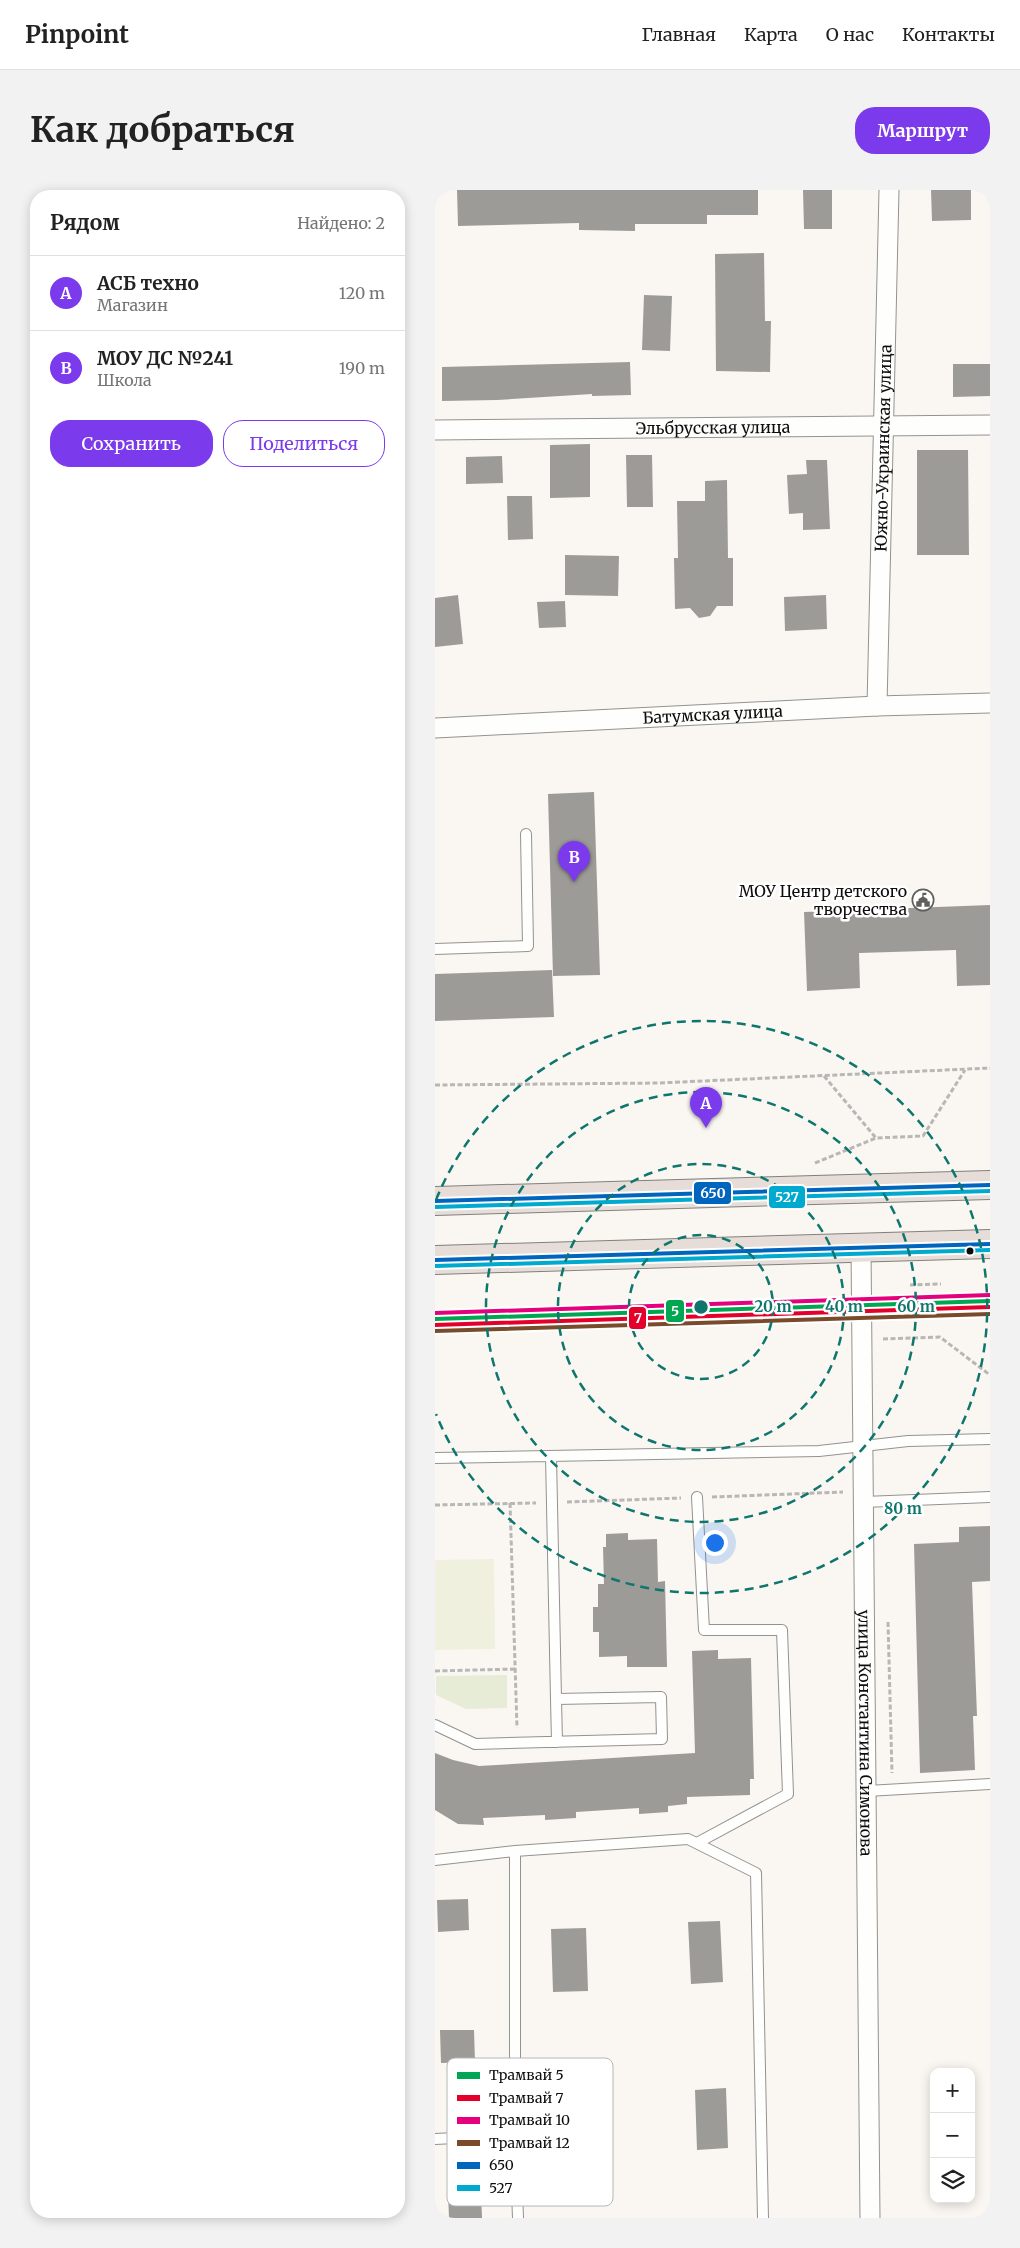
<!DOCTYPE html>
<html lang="ru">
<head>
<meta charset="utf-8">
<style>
  :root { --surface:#fff; --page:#f2f2f2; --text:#222; --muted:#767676; --line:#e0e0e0; --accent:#7c3aed }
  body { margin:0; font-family:Merriweather,serif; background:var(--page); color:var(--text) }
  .controls { position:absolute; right:15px; bottom:15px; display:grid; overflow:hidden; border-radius:10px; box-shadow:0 2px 12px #0003 }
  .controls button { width:45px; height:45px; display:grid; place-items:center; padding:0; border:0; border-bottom:1px solid var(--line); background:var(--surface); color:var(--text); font:25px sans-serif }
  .you { position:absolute; left:279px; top:1352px; width:18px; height:18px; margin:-12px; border:4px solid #fff; border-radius:50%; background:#1a73e8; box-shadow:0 0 0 8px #1a73e833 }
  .badge { display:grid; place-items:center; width:32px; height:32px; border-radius:50%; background:var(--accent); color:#fff; font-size:16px; font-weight:700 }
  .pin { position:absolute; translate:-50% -41px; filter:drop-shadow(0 1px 2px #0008) }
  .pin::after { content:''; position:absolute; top:26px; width:18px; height:15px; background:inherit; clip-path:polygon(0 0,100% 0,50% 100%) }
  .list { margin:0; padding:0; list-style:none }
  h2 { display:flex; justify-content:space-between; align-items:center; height:65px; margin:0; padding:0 20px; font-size:21px }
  h2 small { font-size:16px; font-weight:400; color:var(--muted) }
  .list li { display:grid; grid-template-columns:32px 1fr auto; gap:15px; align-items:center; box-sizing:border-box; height:75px; padding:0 20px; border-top:1px solid var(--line) }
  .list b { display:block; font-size:19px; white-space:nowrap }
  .list p { margin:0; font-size:16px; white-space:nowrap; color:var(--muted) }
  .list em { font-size:16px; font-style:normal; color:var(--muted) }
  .actions { display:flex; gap:10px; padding:15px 20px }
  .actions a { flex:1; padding:11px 0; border:1px solid var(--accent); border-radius:20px; text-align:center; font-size:18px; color:var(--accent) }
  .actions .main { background:var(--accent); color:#fff }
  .icon { flex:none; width:28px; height:28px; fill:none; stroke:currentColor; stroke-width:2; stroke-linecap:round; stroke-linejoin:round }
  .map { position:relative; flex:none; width:555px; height:2028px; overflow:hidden; border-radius:20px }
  header { display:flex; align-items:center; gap:30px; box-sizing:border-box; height:70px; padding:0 25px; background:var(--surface); border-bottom:1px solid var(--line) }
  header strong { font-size:24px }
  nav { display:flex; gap:28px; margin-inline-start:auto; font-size:18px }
  .intro { display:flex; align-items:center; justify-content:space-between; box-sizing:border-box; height:120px; padding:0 30px }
  h1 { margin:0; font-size:35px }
  .button { padding:12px 22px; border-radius:20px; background:var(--accent); color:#fff; font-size:18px; font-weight:700 }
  main { display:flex; gap:30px; padding:0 30px }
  aside { flex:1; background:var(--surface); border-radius:20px; box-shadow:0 2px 12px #0003 }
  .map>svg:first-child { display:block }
  .green { fill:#e6ecd5 }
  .pitch { fill:#eff1de }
  .building { fill:#9d9b98 }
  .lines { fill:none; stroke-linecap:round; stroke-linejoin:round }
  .lane-casing { stroke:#949290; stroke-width:12 }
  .street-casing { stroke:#949290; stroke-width:21 }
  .highway-casing { stroke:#81807d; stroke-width:30 }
  .path { stroke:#b8b7b6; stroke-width:3; stroke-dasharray:5 2.5; stroke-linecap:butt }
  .lane { stroke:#fefefd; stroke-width:10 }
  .street { stroke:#fefefd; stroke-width:19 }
  .highway { stroke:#e6ddd8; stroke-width:28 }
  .bus-1-casing { stroke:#fff; stroke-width:8 }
  .bus-2-casing { stroke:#fff; stroke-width:8 }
  .bus-1 { stroke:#0065bd; stroke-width:4 }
  .bus-2 { stroke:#00a9ce; stroke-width:4 }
  .tram-1-casing { stroke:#fff; stroke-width:8 }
  .tram-2-casing { stroke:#fff; stroke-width:8 }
  .tram-3-casing { stroke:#fff; stroke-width:8 }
  .tram-4-casing { stroke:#fff; stroke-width:8 }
  .tram-1 { stroke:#00a651; stroke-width:4 }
  .tram-2 { stroke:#e4002b; stroke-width:4 }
  .tram-3 { stroke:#e5007d; stroke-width:4 }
  .tram-4 { stroke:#7a4b2a; stroke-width:4 }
  .ring { fill:none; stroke:#0f766e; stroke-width:2.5; stroke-dasharray:9 6 }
  .bus-dot { fill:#0d0d0d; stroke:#fff; stroke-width:2 }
  .labels { text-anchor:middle; stroke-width:5; stroke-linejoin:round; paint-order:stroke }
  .street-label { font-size:16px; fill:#0d0d0d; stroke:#fff }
  .poi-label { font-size:16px; fill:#0d0d0d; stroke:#fff; text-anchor:end }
  .key { fill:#fff; stroke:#b6b6b6; stroke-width:1 }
  .key-label { font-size:14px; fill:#0d0d0d }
  .centre { fill:#0f766e; stroke:#fff; stroke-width:2.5 }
  .ring-label { font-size:15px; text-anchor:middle; font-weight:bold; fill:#0f766e; stroke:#fff; stroke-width:5; stroke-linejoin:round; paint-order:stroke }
  .line-badge { stroke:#fff; stroke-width:2 }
  .badge-label { font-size:14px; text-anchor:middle; font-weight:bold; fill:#fff }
</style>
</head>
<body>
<header>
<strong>Pinpoint</strong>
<nav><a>Главная</a><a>Карта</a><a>О нас</a><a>Контакты</a></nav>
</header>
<div class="intro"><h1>Как добраться</h1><a class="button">Маршрут</a></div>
<main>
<aside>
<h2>Рядом<small>Найдено: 2</small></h2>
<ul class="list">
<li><span class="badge">A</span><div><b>АСБ техно</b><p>Магазин</p></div><em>120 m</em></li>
<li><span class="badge">B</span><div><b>МОУ ДС №241</b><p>Школа</p></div><em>190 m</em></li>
</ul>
<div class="actions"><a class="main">Сохранить</a><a>Поделиться</a></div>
</aside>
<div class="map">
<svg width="555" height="2028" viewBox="0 0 555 2028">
  <rect width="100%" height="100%" fill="#faf7f2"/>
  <!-- green -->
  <path class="green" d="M72,1485V1518L31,1519L1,1505V1486Z"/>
  <!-- pitch -->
  <path class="pitch" d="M59,1369L60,1459L0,1460V1370Z"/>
  <!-- building -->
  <path class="building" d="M22,0H323V25H272V34H200V41L144,40V33L23,36Z
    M368,0H397V39H369Z
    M496,0H536V30L497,31Z
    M329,63L330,131H336L335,182L281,181L280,64Z
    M209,105L237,106L235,161L207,160Z
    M195,172L196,205L157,206V204L62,210L7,211V177Z
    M518,174H555V206L518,207Z
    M155,254V307L115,308V255Z
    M482,260H533L534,365H482Z
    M191,265H217L218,317H192Z
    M67,266L68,293L31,294V267Z
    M371,270H392L395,339L368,340V323L354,324L352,285L372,284Z
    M292,290L293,368H298V416H282L275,426L264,428L255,418L240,419L239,368H243L242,311H270V291Z
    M72,306H97L98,349L73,350Z
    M130,365L184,366L183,406L130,405Z
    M23,405L28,454L0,457V408Z
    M391,405L392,439L350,441L349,407Z
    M130,411L131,437L104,438L102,412Z
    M159,602L165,785L118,786L113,604Z
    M555,715V795L522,796L521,760L424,763L425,798L372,801L369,722Z
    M117,780L119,827L0,831V784Z
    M555,1336V1391L537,1392L542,1526H538L540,1580L485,1583L479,1354L524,1352V1337Z
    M193,1343V1350L222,1349L223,1392L230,1391L232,1477H192V1466L164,1467V1442H158V1417H163V1394H169L168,1357H171V1344Z
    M283,1460V1469L316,1468L319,1589H315V1605L252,1607V1614L233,1616V1622L204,1624V1618L141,1622V1628L110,1630V1625L48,1628L49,1635L23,1634L0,1620V1563L18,1570L44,1576L260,1563L257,1461Z
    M33,1709L34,1740L3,1742L2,1710Z
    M285,1731L288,1792L256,1794L253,1732Z
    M151,1738L153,1801L118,1802L116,1739Z
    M5,1840H39L40,1872L6,1873Z
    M291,1898L293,1958L262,1960L260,1900Z
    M46,2002L47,2028H14L13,2003Z"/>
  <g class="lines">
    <!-- lane casing -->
    <g class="lane-casing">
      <path id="lane" d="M0,759L93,756L91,644
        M0,1268L384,1261L473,1251L555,1249
        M429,1312L555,1307
        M121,1509L122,1552
        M0,1535L40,1554L227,1549L226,1507L121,1509L116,1266
        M432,1601L555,1594
        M262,1653L353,1604L347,1440H269L262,1307
        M80,1661V1945L83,2028
        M0,1670L80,1661L253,1649L321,1683L328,2028
        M0,1949L80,1945"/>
    </g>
    <!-- street casing -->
    <g class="street-casing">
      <g id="street">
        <path id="s1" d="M0,240L555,235"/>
        <path id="s2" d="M442,516L454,0"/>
        <path id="s3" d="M0,538L442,516L555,513"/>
        <path id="s4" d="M426,1058L435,2028"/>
      </g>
    </g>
    <!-- highway casing -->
    <g class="highway-casing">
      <path id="highway" d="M0,1011L555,995
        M0,1070L555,1054"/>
    </g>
    <!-- path -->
    <path class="path" d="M389,886L441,948
      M0,895L224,893L555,878
      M380,973L441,948L488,946L530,880
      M475,1095L506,1094
      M448,1149L505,1147L555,1185
      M277,1307L408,1302
      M132,1312L246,1308
      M75,1313L82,1538
      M0,1315L101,1313
      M453,1432L457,1583
      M0,1481L80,1479"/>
    <!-- lane -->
    <use href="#lane" class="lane"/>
    <!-- street -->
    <use href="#street" class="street"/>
    <!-- highway -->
    <use href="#highway" class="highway"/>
    <!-- bus-1 casing -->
    <g class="bus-1-casing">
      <path id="bus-1" d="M0,1011L555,995
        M0,1070L555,1054"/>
    </g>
    <!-- bus-2 casing -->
    <g class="bus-2-casing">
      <path id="bus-2" d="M0,1017L555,1001
        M0,1076L555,1060"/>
    </g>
    <!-- bus-1 -->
    <use href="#bus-1" class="bus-1"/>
    <!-- bus-2 -->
    <use href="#bus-2" class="bus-2"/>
    <!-- tram-1 casing -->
    <g class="tram-1-casing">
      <path id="tram-1" d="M0,1129L555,1111"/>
    </g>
    <!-- tram-2 casing -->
    <g class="tram-2-casing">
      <path id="tram-2" d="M0,1135L555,1117"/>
    </g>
    <!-- tram-3 casing -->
    <g class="tram-3-casing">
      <path id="tram-3" d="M0,1123L555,1105"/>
    </g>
    <!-- tram-4 casing -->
    <g class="tram-4-casing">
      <path id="tram-4" d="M0,1141L555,1124"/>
    </g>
    <!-- tram-1 -->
    <use href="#tram-1" class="tram-1"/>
    <!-- tram-2 -->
    <use href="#tram-2" class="tram-2"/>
    <!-- tram-3 -->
    <use href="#tram-3" class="tram-3"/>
    <!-- tram-4 -->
    <use href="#tram-4" class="tram-4"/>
  </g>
  <!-- distance rings -->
  <g class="ring">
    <circle cx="266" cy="1117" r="72"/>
    <circle cx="266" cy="1117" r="143"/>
    <circle cx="266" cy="1117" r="215"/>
    <path d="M1 1010A286 286 0 1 1 1 1224"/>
  </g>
  <!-- icons -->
  <defs>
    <g id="civic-ring" transform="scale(1.125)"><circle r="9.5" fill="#fff" stroke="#605f5d" stroke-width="1.5"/><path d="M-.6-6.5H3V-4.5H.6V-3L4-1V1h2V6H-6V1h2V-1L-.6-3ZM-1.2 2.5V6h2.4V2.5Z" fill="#605f5d"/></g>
  </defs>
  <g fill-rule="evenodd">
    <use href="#civic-ring" x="488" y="710"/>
  </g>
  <!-- markers -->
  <circle class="bus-dot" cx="535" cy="1061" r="4.5"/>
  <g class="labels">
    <!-- street labels -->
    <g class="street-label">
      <text dy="6" stroke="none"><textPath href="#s1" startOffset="278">Эльбрусская улица</textPath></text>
      <text dy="6" stroke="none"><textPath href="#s2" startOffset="258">Южно-Украинская улица</textPath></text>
      <text dy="6" stroke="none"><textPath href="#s3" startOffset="278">Батумская улица</textPath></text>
      <text dy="6" stroke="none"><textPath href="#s4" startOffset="485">улица Константина Симонова</textPath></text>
    </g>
    <!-- poi labels -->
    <g class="poi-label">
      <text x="472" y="707">МОУ Центр детского<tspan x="472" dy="18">творчества</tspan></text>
    </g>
  </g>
  <!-- legend -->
  <rect x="12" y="1868" width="166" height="148" rx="8" class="key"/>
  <rect x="22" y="1882" width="23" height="7" fill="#00a651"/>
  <rect x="22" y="1905" width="23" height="6" fill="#e4002b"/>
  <rect x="22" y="1927" width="23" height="7" fill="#e5007d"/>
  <rect x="22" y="1950" width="23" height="6" fill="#7a4b2a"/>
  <rect x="22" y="1972" width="23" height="7" fill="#0065bd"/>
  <rect x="22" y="1995" width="23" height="6" fill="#00a9ce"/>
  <g class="key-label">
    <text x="54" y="1890">Трамвай 5</text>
    <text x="54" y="1913">Трамвай 7</text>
    <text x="54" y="1935">Трамвай 10</text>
    <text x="54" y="1958">Трамвай 12</text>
    <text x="54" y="1980">650</text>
    <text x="54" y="2003">527</text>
  </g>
  <circle cx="266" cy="1117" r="8" class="centre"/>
  <g class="ring-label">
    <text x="338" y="1122">20 m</text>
    <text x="409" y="1122">40 m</text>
    <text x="481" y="1122">60 m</text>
    <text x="468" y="1324">80 m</text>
  </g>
  <g class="line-badge">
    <rect x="258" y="991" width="39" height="24" rx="5" fill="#0065bd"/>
    <rect x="333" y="995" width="38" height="24" rx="5" fill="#00a9ce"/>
    <rect x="230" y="1109" width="20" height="24" rx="5" fill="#00a651"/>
    <rect x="193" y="1116" width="19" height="24" rx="5" fill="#e4002b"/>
  </g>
  <g class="badge-label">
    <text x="278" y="1008">650</text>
    <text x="352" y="1012">527</text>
    <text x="240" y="1126">5</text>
    <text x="203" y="1133">7</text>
  </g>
</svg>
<div class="controls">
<button>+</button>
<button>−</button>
<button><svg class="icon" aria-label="layers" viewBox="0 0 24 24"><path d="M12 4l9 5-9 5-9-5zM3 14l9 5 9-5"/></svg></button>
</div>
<div class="you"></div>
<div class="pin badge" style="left:271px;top:938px">A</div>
<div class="pin badge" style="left:139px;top:692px">B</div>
</div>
</main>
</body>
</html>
